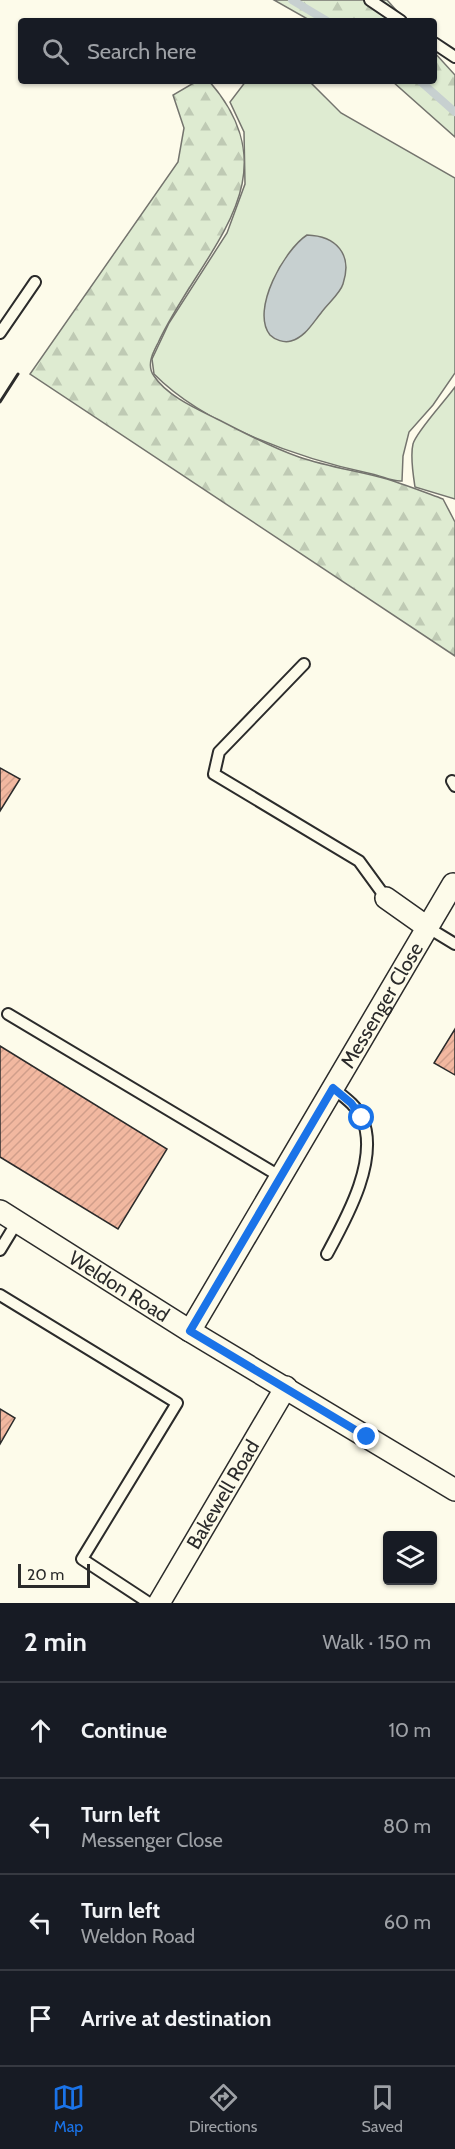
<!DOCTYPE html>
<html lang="en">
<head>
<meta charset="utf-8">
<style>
  :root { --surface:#171b24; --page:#242831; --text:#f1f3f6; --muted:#9ea1a6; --line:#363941; --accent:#1a73e8 }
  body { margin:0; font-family:Cabin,sans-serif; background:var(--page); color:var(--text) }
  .controls { position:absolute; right:18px; bottom:18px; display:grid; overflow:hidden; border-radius:6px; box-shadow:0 2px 4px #0004 }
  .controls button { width:54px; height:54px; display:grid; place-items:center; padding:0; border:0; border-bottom:2px solid var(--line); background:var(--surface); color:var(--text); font:30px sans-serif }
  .scale { position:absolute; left:18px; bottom:15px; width:72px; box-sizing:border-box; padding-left:6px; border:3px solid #2b2b2b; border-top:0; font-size:16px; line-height:21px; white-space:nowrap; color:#2b2b2b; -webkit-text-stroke:4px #fdfbea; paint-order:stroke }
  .stop { position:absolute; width:18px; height:18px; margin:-14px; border:4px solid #1a73e8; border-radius:50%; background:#fff }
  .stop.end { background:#1a73e8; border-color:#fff; box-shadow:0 2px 6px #0008 }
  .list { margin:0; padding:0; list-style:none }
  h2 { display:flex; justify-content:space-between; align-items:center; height:78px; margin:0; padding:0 24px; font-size:26px }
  h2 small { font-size:20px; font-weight:400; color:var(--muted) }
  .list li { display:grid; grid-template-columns:39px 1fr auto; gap:18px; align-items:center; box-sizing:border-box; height:96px; padding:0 24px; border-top:2px solid var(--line) }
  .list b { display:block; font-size:22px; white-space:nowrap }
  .list p { margin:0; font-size:20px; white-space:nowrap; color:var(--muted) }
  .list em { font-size:20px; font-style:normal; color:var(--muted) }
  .icon { flex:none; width:33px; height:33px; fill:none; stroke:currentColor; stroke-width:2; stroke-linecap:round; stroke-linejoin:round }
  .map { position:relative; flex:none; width:455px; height:1603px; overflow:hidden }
  .search { position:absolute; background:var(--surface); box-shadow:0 2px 4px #0004; left:18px; right:18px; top:18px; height:66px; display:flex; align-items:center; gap:15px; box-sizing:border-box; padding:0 21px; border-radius:6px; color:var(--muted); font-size:22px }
  .sheet { height:462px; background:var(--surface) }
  nav { display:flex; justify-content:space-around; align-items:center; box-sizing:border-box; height:84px; border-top:2px solid var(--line); background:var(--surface); font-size:16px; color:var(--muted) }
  nav a { display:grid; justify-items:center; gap:3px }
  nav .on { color:var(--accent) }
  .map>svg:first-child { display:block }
  .grass { fill:#deebd1; stroke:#74746e; stroke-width:1.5 }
  .forest { fill:url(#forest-firs); stroke:#74746e; stroke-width:1.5 }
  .water { fill:#c7d0d0; stroke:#74746e; stroke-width:1.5 }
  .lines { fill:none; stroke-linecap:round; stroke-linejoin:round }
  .stream { stroke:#c7d0d0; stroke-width:8 }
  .building { fill:url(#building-hatch); stroke:#2b2b2b; stroke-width:1.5 }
  .lane-casing { stroke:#2b2b2b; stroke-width:14 }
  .street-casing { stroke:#2b2b2b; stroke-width:24 }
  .lane { stroke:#fdfbea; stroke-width:10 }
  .street { stroke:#fdfbea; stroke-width:21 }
  .wall { stroke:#2b2b2b; stroke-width:3 }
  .route { stroke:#1a73e8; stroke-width:8 }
  .labels { text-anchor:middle; stroke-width:4.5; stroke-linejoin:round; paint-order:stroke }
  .street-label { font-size:20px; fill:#2b2b2b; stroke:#fdfbea }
</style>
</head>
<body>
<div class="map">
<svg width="455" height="1603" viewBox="0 0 455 1603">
  <defs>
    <pattern id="forest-firs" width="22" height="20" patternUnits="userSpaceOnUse" patternTransform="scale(1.5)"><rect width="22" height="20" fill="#deebd1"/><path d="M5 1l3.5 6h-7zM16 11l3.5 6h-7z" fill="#bfcab4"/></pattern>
    <pattern id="building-hatch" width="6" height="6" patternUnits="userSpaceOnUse" patternTransform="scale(1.5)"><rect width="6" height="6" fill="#f2b8a0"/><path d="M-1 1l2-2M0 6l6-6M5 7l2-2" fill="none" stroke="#d09e8a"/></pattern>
  </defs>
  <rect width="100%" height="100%" fill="#fdfbea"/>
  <!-- grass -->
  <path class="grass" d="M246,81H309L341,113L455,178V373L433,405L409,432L403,456L402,481C393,482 382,476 372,474C301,459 205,426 154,374L152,359L169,323L227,233L245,184L244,132L230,102Z
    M455,387V499L415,487C413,474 410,456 413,444C416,432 446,400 455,387Z"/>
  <!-- forest -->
  <path class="forest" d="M274,0H387L406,21H311Z
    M434,52L455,75V137L392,81H434Z
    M197,81H209C296,180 200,252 158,343C153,353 146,365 154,376C167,396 197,409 217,419C245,433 270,447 299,457C328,467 358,471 387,479C406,485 424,492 443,499L455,522V656L30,374L178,162L184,128L173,95Z"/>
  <!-- water -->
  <path class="water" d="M307,235C336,236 353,254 343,284C340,294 327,304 321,313C312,324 305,337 291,341C284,343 275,340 270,335C250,310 285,249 307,235Z"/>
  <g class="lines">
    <!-- stream -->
    <path class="stream" d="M292,0L327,21
      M420,81L455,112"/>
  </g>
  <!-- building -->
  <path class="building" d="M0,768L20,779L0,811Z
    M455,1029V1075L434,1063Z
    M0,1046L167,1149L118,1229L0,1157Z
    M0,1409L15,1418L0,1444Z"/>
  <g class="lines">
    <!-- lane casing -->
    <g class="lane-casing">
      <path id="lane" d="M370,0L401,21
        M434,43L455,57
        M0,333L35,282
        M304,664L219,752L214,774L359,861L386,898
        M452,781L455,786
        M427,927L455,944
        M8,1014L281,1177
        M0,1250L17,1222
        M327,1254C346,1219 380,1159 362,1118C356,1105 344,1097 333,1088
        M0,1295L177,1403L82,1559L149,1603"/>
    </g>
    <!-- street casing -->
    <g class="street-casing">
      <g id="street">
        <path d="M386,898L427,927"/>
        <path id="s1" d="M0,1211L190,1331L455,1490"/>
        <path id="s2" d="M190,1331L453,884"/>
        <path id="s3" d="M159,1603L286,1387"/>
      </g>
    </g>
    <!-- lane -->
    <use href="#lane" class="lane"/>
    <!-- street -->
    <use href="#street" class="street"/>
    <!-- wall -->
    <path class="wall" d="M0,402L18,374"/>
  </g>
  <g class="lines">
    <!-- route -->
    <path class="route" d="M362,1118L351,1103L333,1088L190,1331L367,1437"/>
  </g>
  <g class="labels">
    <!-- street labels -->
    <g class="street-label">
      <text dy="7" stroke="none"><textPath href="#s2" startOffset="378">Messenger Close</textPath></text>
      <text dy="7" stroke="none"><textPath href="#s1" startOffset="141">Weldon Road</textPath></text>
      <text dy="7" stroke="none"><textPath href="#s3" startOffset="126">Bakewell Road</textPath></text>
    </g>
  </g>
</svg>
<div class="controls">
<button><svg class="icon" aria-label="layers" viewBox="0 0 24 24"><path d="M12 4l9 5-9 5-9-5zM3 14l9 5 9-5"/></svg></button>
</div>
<div class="scale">20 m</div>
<div class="stop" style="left:362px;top:1118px"></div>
<div class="stop end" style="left:367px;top:1437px"></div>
<div class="search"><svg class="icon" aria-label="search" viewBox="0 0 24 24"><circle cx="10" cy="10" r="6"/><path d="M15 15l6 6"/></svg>Search here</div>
</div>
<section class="sheet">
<h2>2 min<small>Walk · 150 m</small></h2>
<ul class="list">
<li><svg class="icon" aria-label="ahead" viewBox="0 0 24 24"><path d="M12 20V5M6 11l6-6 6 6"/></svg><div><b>Continue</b></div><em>10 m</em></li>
<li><svg class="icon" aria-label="left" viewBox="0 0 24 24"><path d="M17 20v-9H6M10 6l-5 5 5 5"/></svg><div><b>Turn left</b><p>Messenger Close</p></div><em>80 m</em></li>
<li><svg class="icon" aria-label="left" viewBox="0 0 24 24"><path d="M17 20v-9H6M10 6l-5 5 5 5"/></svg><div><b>Turn left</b><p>Weldon Road</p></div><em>60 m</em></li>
<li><svg class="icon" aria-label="arrive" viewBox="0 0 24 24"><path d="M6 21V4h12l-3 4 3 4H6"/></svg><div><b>Arrive at destination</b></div></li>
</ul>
</section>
<nav>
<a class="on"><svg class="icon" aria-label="map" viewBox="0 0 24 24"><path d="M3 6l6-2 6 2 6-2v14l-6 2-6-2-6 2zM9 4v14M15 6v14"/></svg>Map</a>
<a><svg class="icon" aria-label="directions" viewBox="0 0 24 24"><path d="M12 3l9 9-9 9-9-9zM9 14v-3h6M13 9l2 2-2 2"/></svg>Directions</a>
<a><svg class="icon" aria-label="saved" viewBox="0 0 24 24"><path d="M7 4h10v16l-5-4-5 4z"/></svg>Saved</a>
</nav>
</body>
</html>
